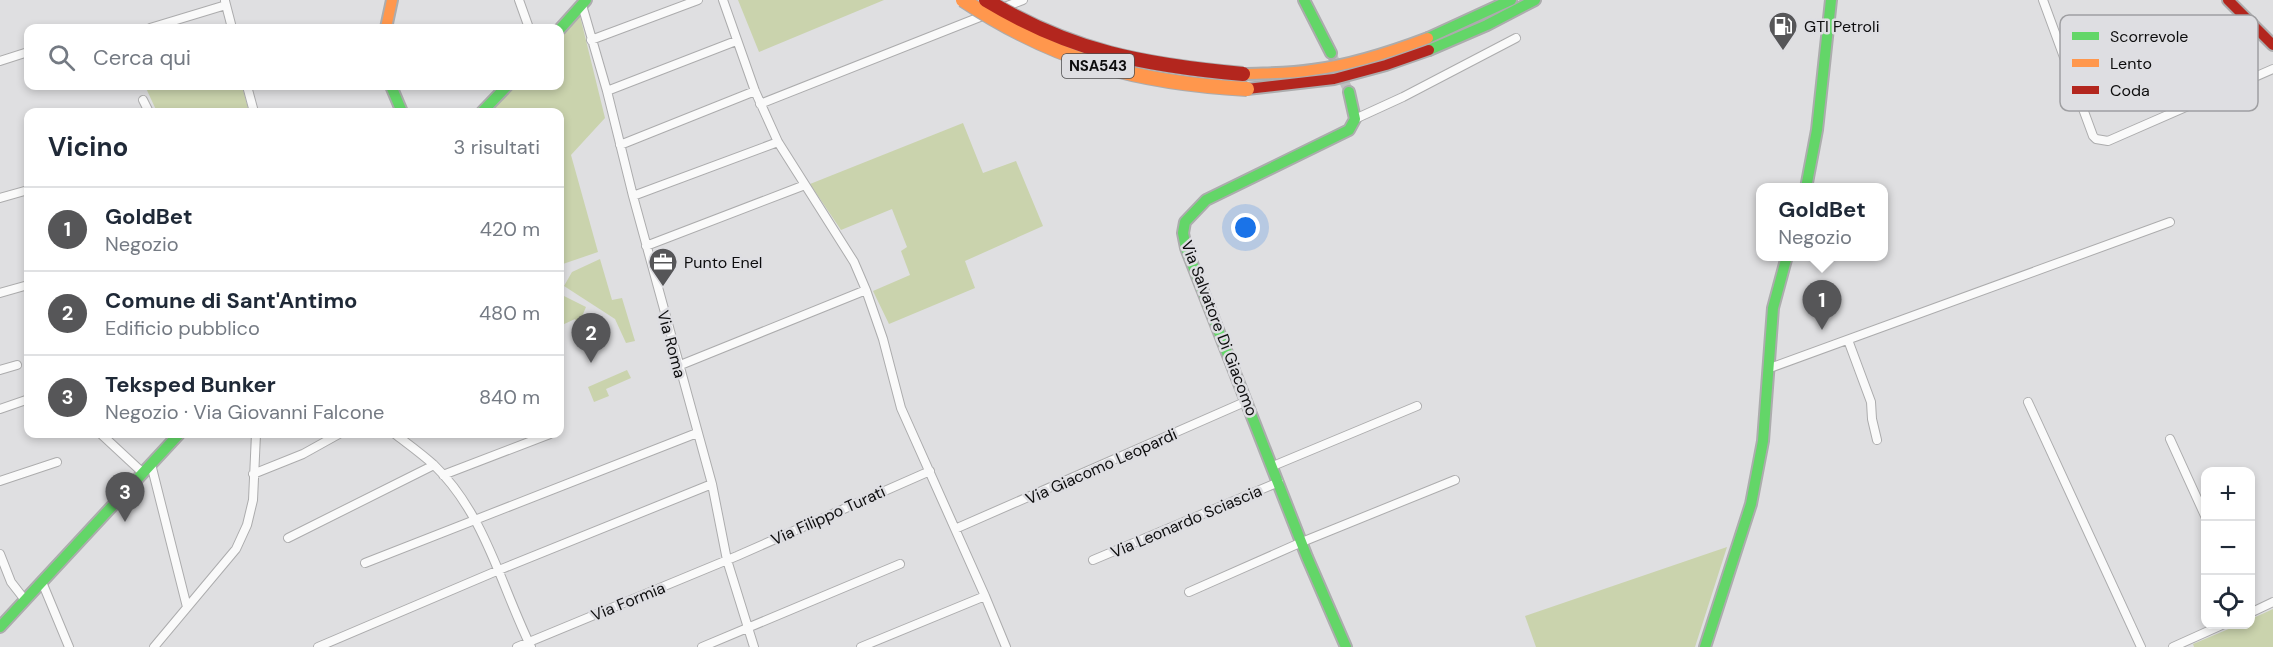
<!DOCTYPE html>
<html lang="it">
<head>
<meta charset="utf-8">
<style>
  :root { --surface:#fff; --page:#f2f2f3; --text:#1f2937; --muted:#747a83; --line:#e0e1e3; --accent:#565658 }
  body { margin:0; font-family:"DM Sans",sans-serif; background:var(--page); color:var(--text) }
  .controls { position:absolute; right:18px; bottom:18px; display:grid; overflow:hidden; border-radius:12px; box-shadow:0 3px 9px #0003 }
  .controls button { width:54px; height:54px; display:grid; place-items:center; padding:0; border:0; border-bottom:2px solid var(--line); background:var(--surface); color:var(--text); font:30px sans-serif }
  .you { position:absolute; left:1246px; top:228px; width:21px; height:21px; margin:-15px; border:4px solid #fff; border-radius:50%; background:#1a73e8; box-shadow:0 0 0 9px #1a73e833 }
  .badge { display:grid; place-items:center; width:39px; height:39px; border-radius:50%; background:var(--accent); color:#fff; font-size:20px; font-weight:700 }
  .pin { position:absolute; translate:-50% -50px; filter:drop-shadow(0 2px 3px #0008) }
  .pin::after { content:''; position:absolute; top:32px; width:21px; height:18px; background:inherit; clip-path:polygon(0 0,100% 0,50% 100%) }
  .popup { position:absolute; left:1756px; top:183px; width:132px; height:78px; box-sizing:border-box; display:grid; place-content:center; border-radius:12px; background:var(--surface); filter:drop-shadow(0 2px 4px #0005); font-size:20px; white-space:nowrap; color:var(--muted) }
  .popup b { font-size:22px; color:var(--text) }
  .popup::after { content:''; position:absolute; left:50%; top:100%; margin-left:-12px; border:12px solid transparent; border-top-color:var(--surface) }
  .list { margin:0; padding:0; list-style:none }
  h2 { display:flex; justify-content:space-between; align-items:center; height:78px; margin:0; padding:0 24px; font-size:26px }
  h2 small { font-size:20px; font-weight:400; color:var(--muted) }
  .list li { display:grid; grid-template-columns:39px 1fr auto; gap:18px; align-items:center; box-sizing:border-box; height:84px; padding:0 24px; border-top:2px solid var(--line) }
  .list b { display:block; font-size:22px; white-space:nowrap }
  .list p { margin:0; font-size:20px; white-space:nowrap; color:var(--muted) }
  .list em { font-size:20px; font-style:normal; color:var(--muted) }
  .icon { flex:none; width:33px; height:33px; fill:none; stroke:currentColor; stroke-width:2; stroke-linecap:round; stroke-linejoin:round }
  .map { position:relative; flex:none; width:2273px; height:647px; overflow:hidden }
  .search { position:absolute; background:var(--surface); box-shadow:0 3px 9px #0003; left:24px; top:24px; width:540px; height:66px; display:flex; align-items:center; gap:15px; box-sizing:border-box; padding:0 21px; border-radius:12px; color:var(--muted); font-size:22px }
  .panel { position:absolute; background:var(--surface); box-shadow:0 3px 9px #0003; left:24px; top:108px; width:540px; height:330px; border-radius:12px }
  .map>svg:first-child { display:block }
  .green { fill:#cad3ad }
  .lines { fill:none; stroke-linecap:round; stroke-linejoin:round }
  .secondary-tunnel { stroke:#c0c0c1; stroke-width:10; stroke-dasharray:10 5; stroke-linecap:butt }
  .street-casing { stroke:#acacad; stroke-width:10 }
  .fast-casing { stroke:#acacad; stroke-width:14 }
  .slow-casing { stroke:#acacad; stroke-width:14 }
  .jam-casing { stroke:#acacad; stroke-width:14 }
  .street { stroke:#fafafa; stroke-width:8 }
  .fast { stroke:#63d668; stroke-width:10 }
  .slow { stroke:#ff974d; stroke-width:10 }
  .jam { stroke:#b3261e; stroke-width:10 }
  .slow-bridge-casing { stroke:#acacad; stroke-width:16; stroke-linecap:butt }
  .jam-bridge-casing { stroke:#acacad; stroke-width:16; stroke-linecap:butt }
  .slow-bridge { stroke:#ff974d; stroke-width:14 }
  .jam-bridge { stroke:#b3261e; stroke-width:14 }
  .labels { text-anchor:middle; stroke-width:5; stroke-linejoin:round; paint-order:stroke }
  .shield { fill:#dedee2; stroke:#4c4c4e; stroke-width:1.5 }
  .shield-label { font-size:15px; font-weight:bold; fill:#0d0d0e }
  .poi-label { font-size:16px; fill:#0d0d0e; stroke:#dedee2; text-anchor:start }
  .street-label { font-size:16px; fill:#0d0d0e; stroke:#dedee2 }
  .key { fill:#dedee2; stroke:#9f9fa2; stroke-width:1.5 }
  .key-label { font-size:16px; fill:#0d0d0e }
</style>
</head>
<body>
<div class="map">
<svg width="2273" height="647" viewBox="0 0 2273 647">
  <rect width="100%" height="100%" fill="#dfdfe1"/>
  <!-- green -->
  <path class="green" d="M738,0H884L759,52Z
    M580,16L605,118L571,155L598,252L560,265V112H490L515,86H560V38Z
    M145,86H242L249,112H157Z
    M963,123L983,173L1016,161L1043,226L965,261L975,288L889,324L873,291L910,275L901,251L907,247L892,209L841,230L810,184Z
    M600,259L612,300L622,298L635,341L626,343L615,319L564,286L572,272Z
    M560,294L586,307L578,326L575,319L560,326Z
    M627,370L631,378L606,389L609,396L594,402L588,387Z
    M1727,547L1695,647H1536L1525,616Z
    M2273,609V647H2194L2193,644L2238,625L2250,624L2251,619Z"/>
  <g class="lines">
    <!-- secondary-tunnel -->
    <path class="secondary-tunnel" d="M1331,53L1349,92"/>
    <!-- street casing -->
    <g class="street-casing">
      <path id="street" d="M519,0L529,28
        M723,0L755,91L778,142L854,262L866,290L883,339L901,408L985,596L1006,647
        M2043,0L2093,136L2096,139L2108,141L2273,69
        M225,1L232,28
        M582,5L607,91L633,196L712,484L727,560L754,647
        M999,9L1023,0
        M150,28L226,5
        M591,40L698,0
        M0,61L28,52
        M247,86L254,112
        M607,91L736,41
        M143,100L149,112
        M760,104L985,15
        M1355,119L1403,97L1516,38
        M620,145L755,91
        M633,196L778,142
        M0,198L28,190
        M646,246L805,185
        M0,293L28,285
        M1848,340L1871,402L1872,419L1877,440
        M678,366L866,290
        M1770,368L2170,222
        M0,370L17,365
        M2028,402L2141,647
        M0,409L26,400
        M101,434L143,473
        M395,434C408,444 422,454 434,465C485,514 501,586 531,647
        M2170,439L2206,518
        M151,464L187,607
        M1273,466L1417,406
        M253,474L303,454L339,434
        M443,475L550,434
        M0,481L57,462
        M955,529L1247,401
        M288,538L434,465
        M0,554L11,582L25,600
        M1093,560L1279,482
        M365,563L697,433
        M42,582L69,647
        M1189,592L1302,542L1455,480
        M2250,613L2273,602
        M154,647L236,549L247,525L253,500L256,434
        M318,647L499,570L712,484
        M517,647L737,556L930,471
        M702,647L900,564
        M861,647L985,596
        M2173,647L2224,624"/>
    </g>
    <!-- fast casing -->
    <g class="fast-casing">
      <path id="fast" d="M1304,0L1331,53
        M560,29L586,0
        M1428,38L1511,0
        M1429,50L1487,25L1535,0
        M391,86L402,112
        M482,112L507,86
        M1806,188L1817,130L1831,0
        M0,627L179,434
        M1346,647L1307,557L1186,248L1183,233L1185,222L1206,200L1349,130L1355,119L1349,92
        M1705,647L1751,504L1763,441L1773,308L1787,256"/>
    </g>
    <!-- slow casing -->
    <g class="slow-casing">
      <path id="slow" d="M386,28L392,0
        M1243,74C1266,73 1289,74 1312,70C1352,65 1391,52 1428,38"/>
    </g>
    <!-- jam casing -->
    <g class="jam-casing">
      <path id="jam" d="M2228,0L2273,45
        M1247,89L1334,79L1386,65L1429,50"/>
    </g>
    <!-- street -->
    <use href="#street" class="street"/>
    <!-- fast -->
    <use href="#fast" class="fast"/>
    <!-- slow -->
    <use href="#slow" class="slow"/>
    <!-- jam -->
    <use href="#jam" class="jam"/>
    <!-- slow-bridge casing -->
    <g class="slow-bridge-casing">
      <path id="slow-bridge" d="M963,0C1055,61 1137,83 1247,89"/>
    </g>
    <!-- jam-bridge casing -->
    <g class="jam-bridge-casing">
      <path id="jam-bridge" d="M986,0C1072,52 1144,65 1243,74"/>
    </g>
    <!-- slow-bridge -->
    <use href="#slow-bridge" class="slow-bridge"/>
    <!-- jam-bridge -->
    <use href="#jam-bridge" class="jam-bridge"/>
  </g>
  <!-- icons -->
  <defs>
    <g id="fuel-pin" transform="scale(1.5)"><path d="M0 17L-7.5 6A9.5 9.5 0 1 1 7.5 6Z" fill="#565658" stroke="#dedee2"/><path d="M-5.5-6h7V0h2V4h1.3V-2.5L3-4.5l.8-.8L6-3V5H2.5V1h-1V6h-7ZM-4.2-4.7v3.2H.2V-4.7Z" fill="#fff"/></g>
    <g id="office-pin" transform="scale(1.5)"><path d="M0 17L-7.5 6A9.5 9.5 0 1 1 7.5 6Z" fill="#565658" stroke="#dedee2"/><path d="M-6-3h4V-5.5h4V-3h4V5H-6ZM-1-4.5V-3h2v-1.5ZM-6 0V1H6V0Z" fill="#fff"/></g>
  </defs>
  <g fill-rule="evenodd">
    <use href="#fuel-pin" x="1783" y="26"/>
    <use href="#office-pin" x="663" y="262"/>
  </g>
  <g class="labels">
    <!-- shield labels -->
    <rect class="shield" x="1062" y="54" width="72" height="24" rx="4.5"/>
    <g class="shield-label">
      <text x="1098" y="71">NSA543</text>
    </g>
    <!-- poi labels -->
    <g class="poi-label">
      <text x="1804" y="32">GTI Petroli</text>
      <text x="684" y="268">Punto Enel</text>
    </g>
    <!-- street labels -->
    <g class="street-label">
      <text transform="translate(1220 328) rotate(69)" y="6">Via Salvatore Di Giacomo</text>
      <text transform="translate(672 344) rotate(75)" y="6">Via Roma</text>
      <text transform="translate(1101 466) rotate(-24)" y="6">Via Giacomo Leopardi</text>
      <text transform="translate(828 515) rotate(-24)" y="6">Via Filippo Turati</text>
      <text transform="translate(1186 521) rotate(-23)" y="6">Via Leonardo Sciascia</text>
      <text transform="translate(628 601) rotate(-22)" y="6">Via Formia</text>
    </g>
  </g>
  <!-- legend -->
  <rect x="2060" y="15" width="198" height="96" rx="9" class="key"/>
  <rect x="2072" y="32" width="27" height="8" fill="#63d668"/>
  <rect x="2072" y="59" width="27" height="8" fill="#ff974d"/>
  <rect x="2072" y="86" width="27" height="8" fill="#b3261e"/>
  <g class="key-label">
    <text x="2110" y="42">Scorrevole</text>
    <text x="2110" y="69">Lento</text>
    <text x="2110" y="96">Coda</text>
  </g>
</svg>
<div class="controls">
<button>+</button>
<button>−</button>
<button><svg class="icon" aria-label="locate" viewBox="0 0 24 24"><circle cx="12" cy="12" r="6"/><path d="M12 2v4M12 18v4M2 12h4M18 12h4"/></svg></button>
</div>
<div class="you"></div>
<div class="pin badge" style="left:1822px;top:330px">1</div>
<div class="popup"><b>GoldBet</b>Negozio</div>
<div class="pin badge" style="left:591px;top:363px">2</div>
<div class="pin badge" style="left:125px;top:522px">3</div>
<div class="search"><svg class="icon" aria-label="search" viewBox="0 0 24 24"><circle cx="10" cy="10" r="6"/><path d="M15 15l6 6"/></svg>Cerca qui</div>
<section class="panel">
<h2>Vicino<small>3 risultati</small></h2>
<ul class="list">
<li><span class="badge">1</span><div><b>GoldBet</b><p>Negozio</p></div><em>420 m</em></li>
<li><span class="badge">2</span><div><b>Comune di Sant'Antimo</b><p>Edificio pubblico</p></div><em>480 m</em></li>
<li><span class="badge">3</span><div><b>Teksped Bunker</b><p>Negozio · Via Giovanni Falcone</p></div><em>840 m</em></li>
</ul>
</section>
</div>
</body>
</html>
